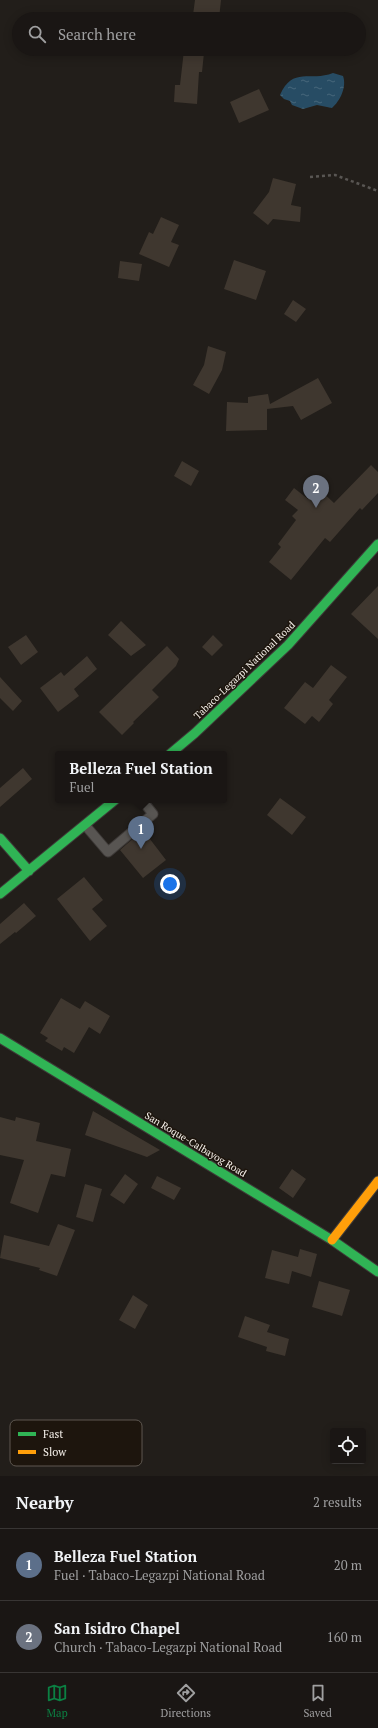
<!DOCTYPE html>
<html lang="en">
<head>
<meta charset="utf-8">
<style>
  :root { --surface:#1a1614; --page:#272322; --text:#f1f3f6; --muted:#9f9fa0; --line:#383534; --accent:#0b8043 }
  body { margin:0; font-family:"PT Serif",serif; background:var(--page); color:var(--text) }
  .controls { position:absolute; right:12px; bottom:12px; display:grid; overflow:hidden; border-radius:4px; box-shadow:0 2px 10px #0003 }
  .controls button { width:36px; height:36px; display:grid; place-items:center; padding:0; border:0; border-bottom:1px solid var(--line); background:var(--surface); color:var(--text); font:20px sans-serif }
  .you { position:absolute; left:170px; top:884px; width:14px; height:14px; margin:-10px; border:3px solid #fff; border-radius:50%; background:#1a73e8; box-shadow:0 0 0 6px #1a73e833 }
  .badge { display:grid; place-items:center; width:26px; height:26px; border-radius:50%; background:var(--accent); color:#fff; font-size:13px; font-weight:700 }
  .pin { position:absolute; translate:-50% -33px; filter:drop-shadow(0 1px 2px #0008) }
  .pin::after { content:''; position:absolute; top:21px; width:14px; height:12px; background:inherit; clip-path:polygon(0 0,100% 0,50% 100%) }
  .popup { position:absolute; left:55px; top:751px; width:172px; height:52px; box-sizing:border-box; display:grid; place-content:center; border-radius:4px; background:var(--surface); filter:drop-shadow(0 1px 3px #0005); font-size:13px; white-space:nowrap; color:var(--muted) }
  .popup b { font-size:15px; color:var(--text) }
  .popup::after { content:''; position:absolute; left:50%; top:100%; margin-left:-8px; border:8px solid transparent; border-top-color:var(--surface) }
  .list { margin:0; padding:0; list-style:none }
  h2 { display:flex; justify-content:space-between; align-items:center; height:52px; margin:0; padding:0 16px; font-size:17px }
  h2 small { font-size:13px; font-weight:400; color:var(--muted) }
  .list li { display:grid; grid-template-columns:26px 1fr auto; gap:12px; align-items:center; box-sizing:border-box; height:72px; padding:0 16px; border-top:1px solid var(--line) }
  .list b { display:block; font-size:15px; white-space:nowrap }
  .list p { margin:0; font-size:13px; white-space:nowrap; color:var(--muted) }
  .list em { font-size:13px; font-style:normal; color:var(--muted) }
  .icon { flex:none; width:22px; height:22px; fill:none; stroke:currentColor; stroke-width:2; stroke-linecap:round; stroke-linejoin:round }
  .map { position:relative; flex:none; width:378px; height:1476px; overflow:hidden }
  .search { position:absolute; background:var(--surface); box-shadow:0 2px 10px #0003; left:12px; right:12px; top:12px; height:44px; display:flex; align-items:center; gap:10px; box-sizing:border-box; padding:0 14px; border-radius:22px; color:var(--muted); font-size:15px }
  .sheet { height:196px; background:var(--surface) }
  nav { display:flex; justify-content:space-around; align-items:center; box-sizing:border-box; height:56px; border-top:1px solid var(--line); background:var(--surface); font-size:11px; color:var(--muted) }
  nav a { display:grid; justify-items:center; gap:2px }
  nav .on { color:var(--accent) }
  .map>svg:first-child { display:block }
  .water { fill:url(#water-ripples) }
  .building { fill:#3f372f }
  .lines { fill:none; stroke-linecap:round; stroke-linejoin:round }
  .lane-casing { stroke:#3e3a38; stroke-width:11 }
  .fast-casing { stroke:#3e3a38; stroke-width:11 }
  .slow-casing { stroke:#3e3a38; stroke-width:11 }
  .path { stroke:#595653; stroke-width:2.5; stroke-dasharray:3 3; stroke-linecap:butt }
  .lane { stroke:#585552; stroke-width:9 }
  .fast { stroke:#30b455; stroke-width:9 }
  .slow { stroke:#ff9f0a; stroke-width:9 }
  .labels { text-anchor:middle; stroke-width:3; stroke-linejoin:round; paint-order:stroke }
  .street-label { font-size:10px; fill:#f7f2ec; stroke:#1d150d }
  .key { fill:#1d150d; stroke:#5e5750; stroke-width:1 }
  .key-label { font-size:11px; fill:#f7f2ec }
</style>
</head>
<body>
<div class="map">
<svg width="378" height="1476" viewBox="0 0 378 1476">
  <defs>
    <pattern id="water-ripples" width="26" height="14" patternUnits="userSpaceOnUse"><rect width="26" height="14" fill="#274c64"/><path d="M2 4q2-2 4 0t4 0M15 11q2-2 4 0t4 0" fill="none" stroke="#47667a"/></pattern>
  </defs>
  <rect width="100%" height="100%" fill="#221e1a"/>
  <!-- water -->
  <path class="water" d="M333,73L343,76C347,87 340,101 332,108L317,105L303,109L292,105L290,101L284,99L280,95C293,66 310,82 333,73Z"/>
  <!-- building -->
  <path class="building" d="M195,0H221L219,19L193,15Z
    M184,50L204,53L202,72H199L197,104L174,102L175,85H180Z
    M259,89L269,110L239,123L230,102Z
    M273,178L296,184L291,205L301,207L300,222L273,219L268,225L253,213L269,192Z
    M161,217L179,225L171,242L179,245L169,267L139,254L149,232L153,234Z
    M234,260L266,271L256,300L224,289Z
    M120,261L142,264L139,281L118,278Z
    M293,300L306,309L296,322L284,314Z
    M208,346L226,352L222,370L209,394L193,385L204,365Z
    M318,378L332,403L301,420L293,406L267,409V430L226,431L227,402L248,403V397L268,394L270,404Z
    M182,461L199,471L191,486L174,476Z
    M371,465L378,472V493L362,510L360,508L330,542L325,538L291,580L269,562L281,547L278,544L296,520L292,516L298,510L285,500L294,488L308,499L318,488L334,503Z
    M378,586V639L351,614Z
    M121,621L146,645L131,656L108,635Z
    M26,635L38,652L21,665L8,647Z
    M213,635L223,645L212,656L202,647Z
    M167,646L179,659L176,666L152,690L159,697L133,722L134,723L122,735L99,712Z
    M87,656L97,669L74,689L79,696L58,712L40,688L61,672L64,676Z
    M331,665L347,677L329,700L333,704L319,722L312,716L305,724L284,708L305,682L313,688Z
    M0,677L22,701L13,711L0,698Z
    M23,768L32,779L0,807V788Z
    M280,798L306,817L292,835L267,815Z
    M143,830L166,860L143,878L120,850Z
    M84,877L103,900L92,909L107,926L90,941L57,899Z
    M24,903L36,916L16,933L15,932L0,944V924Z
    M61,998L80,1009L85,1001L110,1016L100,1034L89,1027L74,1053L64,1047L62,1051L45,1041L48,1038L40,1033Z
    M93,1111L160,1150L147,1157L85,1135Z
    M0,1117L15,1121L16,1117L40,1123L36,1141L71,1149L65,1177L51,1174L38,1213L10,1203L24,1160L0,1155Z
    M292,1169L306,1179L293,1198L279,1188Z
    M125,1174L138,1184L124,1204L110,1195Z
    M157,1176L181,1188L174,1200L151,1188Z
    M85,1184L102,1189L93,1222L76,1217Z
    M58,1224L75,1230L57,1276L39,1270L40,1268L0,1258L4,1235L49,1246Z
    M300,1249L317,1254L311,1277L292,1271L289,1284L265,1278L272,1250L298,1257Z
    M319,1281L350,1290L342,1316L312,1307Z
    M133,1295L148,1305L135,1329L119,1320Z
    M245,1316L270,1325L267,1332L289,1339L285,1356L266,1351L267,1347L238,1337Z
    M75,1440H93V1465H76Z"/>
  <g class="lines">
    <!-- lane casing -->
    <g class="lane-casing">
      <path id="lane" d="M85,825L108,852L153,814L142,800"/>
    </g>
    <!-- fast casing -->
    <g class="fast-casing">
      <path id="fast" d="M170,754L195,733L288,645L378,544
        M0,838L29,871
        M0,894L115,800
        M0,1038L332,1240L378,1272"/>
    </g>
    <!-- slow casing -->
    <g class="slow-casing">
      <path id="slow" d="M332,1240L378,1181"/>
    </g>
    <!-- path -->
    <path class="path" d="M310,177L335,175L378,191"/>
    <!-- lane -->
    <use href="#lane" class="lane"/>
    <!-- fast -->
    <use href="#fast" class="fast"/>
    <!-- slow -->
    <use href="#slow" class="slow"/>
  </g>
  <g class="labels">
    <!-- street labels -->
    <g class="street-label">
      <text transform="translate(244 670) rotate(-44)" y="4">Tabaco-Legazpi National Road</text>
      <text transform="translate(196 1144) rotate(31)" y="4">San Roque-Calbayog Road</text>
    </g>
  </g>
  <!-- legend -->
  <rect x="10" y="1420" width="132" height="46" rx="6" class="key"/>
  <rect x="18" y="1432" width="18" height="4" fill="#30b455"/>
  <rect x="18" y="1450" width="18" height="4" fill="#ff9f0a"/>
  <g class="key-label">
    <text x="43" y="1438">Fast</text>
    <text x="43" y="1456">Slow</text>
  </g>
</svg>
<div class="controls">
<button><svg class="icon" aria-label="locate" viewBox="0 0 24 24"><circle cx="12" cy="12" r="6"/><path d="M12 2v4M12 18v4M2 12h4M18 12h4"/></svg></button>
</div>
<div class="you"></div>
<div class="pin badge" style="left:141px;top:849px;background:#5c6f8a">1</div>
<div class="popup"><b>Belleza Fuel Station</b>Fuel</div>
<div class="pin badge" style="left:316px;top:508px;background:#6b7280">2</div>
<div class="search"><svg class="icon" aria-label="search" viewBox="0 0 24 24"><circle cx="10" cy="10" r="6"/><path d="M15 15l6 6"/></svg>Search here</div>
</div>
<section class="sheet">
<h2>Nearby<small>2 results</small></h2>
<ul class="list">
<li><span class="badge" style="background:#5c6f8a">1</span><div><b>Belleza Fuel Station</b><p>Fuel · Tabaco-Legazpi National Road</p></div><em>20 m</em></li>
<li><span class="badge" style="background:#6b7280">2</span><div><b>San Isidro Chapel</b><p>Church · Tabaco-Legazpi National Road</p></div><em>160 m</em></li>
</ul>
</section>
<nav>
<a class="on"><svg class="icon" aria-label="map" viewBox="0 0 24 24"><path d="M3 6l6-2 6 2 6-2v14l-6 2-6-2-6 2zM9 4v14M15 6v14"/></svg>Map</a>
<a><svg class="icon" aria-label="directions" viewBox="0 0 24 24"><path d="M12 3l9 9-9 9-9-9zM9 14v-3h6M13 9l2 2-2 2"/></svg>Directions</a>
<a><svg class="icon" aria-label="saved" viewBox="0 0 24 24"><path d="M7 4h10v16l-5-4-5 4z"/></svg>Saved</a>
</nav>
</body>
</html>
